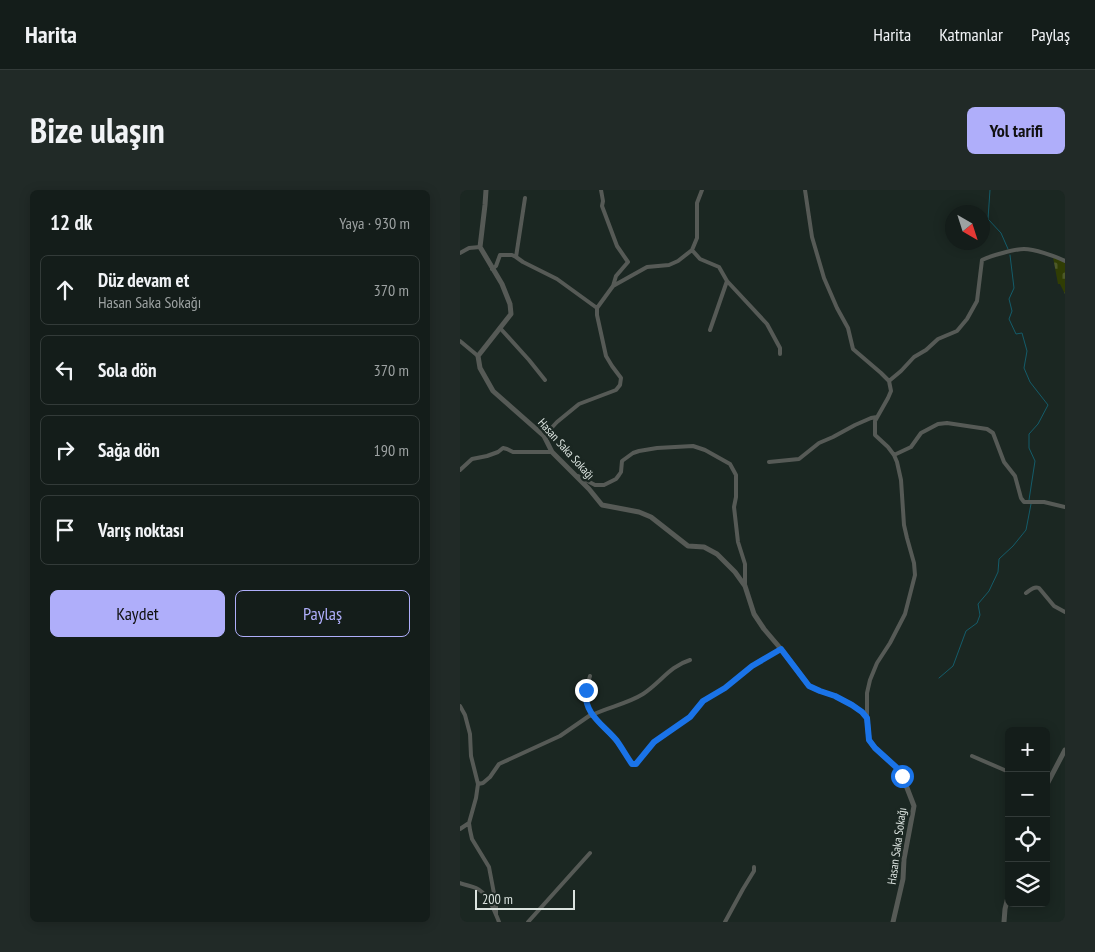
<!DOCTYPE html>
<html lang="tr">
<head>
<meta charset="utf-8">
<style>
  :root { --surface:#141d1a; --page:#212a27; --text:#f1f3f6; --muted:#9da2a2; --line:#333b39; --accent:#afaefa }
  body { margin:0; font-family:"PT Sans Narrow",sans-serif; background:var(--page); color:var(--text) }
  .controls { position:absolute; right:15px; bottom:15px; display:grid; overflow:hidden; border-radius:8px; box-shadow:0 2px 12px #0003 }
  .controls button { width:45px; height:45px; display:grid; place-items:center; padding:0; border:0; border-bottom:1px solid var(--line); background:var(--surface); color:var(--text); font:25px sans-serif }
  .compass { position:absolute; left:485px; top:15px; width:45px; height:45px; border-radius:50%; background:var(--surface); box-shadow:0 2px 12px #0003; rotate:141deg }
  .scale { position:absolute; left:15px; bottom:12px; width:100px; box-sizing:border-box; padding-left:5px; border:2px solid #dbe3df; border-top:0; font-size:14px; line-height:18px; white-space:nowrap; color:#dbe3df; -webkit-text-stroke:4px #1b2722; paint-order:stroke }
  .stop { position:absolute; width:15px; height:15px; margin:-11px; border:4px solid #1a73e8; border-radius:50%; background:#fff }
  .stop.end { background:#1a73e8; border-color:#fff; box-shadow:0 1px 5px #0008 }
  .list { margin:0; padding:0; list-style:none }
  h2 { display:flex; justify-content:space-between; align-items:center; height:65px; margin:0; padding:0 20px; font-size:21px }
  h2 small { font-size:16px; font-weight:400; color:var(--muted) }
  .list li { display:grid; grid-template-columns:32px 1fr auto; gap:15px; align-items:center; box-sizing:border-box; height:70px; margin:0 10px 10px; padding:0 10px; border:1px solid var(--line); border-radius:8px }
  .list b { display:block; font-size:19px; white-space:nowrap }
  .list p { margin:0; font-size:16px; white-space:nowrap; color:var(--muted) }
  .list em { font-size:16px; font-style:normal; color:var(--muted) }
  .actions { display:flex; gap:10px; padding:15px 20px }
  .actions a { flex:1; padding:11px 0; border:1px solid var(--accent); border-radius:8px; text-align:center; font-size:18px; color:var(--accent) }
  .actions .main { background:var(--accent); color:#111 }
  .icon { flex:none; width:28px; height:28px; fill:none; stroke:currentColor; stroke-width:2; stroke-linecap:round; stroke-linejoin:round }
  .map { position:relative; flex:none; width:605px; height:732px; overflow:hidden; border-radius:8px }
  header { display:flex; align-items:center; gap:30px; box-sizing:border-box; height:70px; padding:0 25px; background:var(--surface); border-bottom:1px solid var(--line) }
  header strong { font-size:24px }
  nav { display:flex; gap:28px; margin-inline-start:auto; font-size:18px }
  .intro { display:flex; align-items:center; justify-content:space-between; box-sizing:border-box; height:120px; padding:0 30px }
  h1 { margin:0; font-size:35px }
  .button { padding:12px 22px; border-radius:8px; background:var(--accent); color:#111; font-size:18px; font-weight:700 }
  main { display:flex; gap:30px; padding:0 30px }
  aside { flex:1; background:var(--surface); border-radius:8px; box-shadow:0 2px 12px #0003 }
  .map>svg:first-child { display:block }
  .cemetery { fill:url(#cemetery-stones) }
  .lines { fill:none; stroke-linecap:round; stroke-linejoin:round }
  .stream { stroke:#145c6a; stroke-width:1 }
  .minor { stroke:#565a56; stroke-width:4 }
  .tertiary { stroke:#565a56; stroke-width:5 }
  .route { stroke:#1a73e8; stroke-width:6 }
  .labels { text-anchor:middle; stroke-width:5; stroke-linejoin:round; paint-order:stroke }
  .street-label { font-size:12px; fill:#dbe3df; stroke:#1b2722 }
</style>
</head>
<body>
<header>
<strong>Harita</strong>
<nav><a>Harita</a><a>Katmanlar</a><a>Paylaş</a></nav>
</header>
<div class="intro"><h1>Bize ulaşın</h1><a class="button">Yol tarifi</a></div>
<main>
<aside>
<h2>12 dk<small>Yaya · 930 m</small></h2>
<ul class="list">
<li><svg class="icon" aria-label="ahead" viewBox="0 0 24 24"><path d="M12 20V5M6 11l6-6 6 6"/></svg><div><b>Düz devam et</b><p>Hasan Saka Sokağı</p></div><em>370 m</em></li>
<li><svg class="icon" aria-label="left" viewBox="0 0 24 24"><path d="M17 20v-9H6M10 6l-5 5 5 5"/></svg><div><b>Sola dön</b></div><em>370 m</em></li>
<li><svg class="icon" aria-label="right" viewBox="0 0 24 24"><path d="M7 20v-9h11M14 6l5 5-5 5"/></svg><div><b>Sağa dön</b></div><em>190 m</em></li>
<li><svg class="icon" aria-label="arrive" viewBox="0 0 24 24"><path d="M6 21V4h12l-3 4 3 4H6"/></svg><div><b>Varış noktası</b></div></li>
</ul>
<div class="actions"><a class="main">Kaydet</a><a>Paylaş</a></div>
</aside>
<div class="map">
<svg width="605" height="732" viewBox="0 0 605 732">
  <defs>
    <pattern id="cemetery-stones" width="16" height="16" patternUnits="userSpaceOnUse" patternTransform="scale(1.25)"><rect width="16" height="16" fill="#303d04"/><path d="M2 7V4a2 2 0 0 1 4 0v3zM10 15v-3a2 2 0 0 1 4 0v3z" fill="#4d5928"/></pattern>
  </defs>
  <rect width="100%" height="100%" fill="#1b2722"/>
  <!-- cemetery -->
  <path class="cemetery" d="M593,67L605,72V104L600,94H598Z"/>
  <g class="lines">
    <!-- stream -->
    <path class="stream" d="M530,0L528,29L541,43L548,59
      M550,65L554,98L549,109L552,121L549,129L556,144L562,143L567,161L564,178L570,192L588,215L578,234L569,244V258L575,271L569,310
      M479,488L493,476L506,441L517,433L520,425L518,414L529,401L538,382L539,369L553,356L566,340L571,314"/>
    <!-- minor -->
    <path class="minor" d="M141,0L143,11L142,16L157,56L168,72L156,86L153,96L187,77L209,75L218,71L232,60L237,48V13L242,0
      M345,0L352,47L364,88L377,118L388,138L393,159L421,183L429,191L431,201L428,208L415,231V245L428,257L434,265L437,272L441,290L444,335L447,348L454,373L455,385L445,424L430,453L417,473L410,490L407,503V528
      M232,60L240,69L259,77L267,91L307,134L320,158V164
      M0,63L9,58L20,57
      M56,67L65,8
      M32,79L36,76L40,65H52L56,67L63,72L97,89L137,118
      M40,138L69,170L85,190
      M250,140L267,91
      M0,151L18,166
      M429,191L441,181L454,167L466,160L478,149L497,141L507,129L517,111L522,70C530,66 555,59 564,59C574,59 595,66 605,71
      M84,246L97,232L119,214L156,200L160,195L161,188L152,176L146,166L137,125V118L153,96
      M434,265L451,257L461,243L478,234L487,233L527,239L533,243L544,272L555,286L561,308L564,312H584L605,317
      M309,272L339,269L359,253L373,247L395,235L411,228L417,227
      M0,280L12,269L27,266L38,262L43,258L47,259L53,262H92
      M118,286L135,295H144L156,289L159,285L161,282L162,271L173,263L179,261L197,258L233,256L245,260L270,274L276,285V307L274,317L278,352L285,374V396
      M566,403C570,400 574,396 579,398L594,416L605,422
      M130,486C125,502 123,511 132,525C148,517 167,514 183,504C200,493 210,476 230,470
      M0,516L5,525L10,544L11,566L18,594L16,608L9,633L10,640L12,649L29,677L36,714V725
      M512,566L549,582
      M18,594L23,593L30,587L39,574L100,546L129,526L132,525L157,552L172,574L176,573L195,552L230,527L243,511L265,498L298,472L321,459
      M0,639L9,633
      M0,693C5,695 11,696 16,698C29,704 34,720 39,732
      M68,732L130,663
      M265,732L283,699L294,681V677"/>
    <!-- tertiary -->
    <path class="tertiary" d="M26,0L25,15L20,57L42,94L50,114L51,124L18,166L20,178L33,201L84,246L92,262L129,299L142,315L179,322L191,327L228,356L244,357L257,364L275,382L285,396L294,424L304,439L321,459L349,496L360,501L375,506L392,515L402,522L407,528L409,550L415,558L436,577L442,585L454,616L444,669L443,689L433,732
      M586,596L605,560
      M544,732L545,719L549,703"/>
  </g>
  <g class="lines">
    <!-- route -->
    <path class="route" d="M126,500C123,524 144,535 157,551C162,558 167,567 172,574H176L194,552L230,527L243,511L265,498L292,476L321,459L349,496L360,501L375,506L392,515L402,522L407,528L409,550L415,558L436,577L442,586"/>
  </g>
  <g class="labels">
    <!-- street labels -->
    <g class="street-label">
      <text transform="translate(106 259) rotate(48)" y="4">Hasan Saka Sokağı</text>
      <text transform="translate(437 656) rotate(-82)" y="4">Hasan Saka Sokağı</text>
    </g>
  </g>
</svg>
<div class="controls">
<button>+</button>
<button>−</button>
<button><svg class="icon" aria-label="locate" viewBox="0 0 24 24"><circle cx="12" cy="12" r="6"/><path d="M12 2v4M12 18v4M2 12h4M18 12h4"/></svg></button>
<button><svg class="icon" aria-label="layers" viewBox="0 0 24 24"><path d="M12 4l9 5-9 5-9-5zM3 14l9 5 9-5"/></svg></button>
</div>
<svg class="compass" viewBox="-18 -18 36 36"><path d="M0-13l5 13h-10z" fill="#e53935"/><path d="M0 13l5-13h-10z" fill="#9da2a2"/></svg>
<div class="scale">200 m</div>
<div class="stop" style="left:442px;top:586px"></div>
<div class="stop end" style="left:126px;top:500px"></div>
</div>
</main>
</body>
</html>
